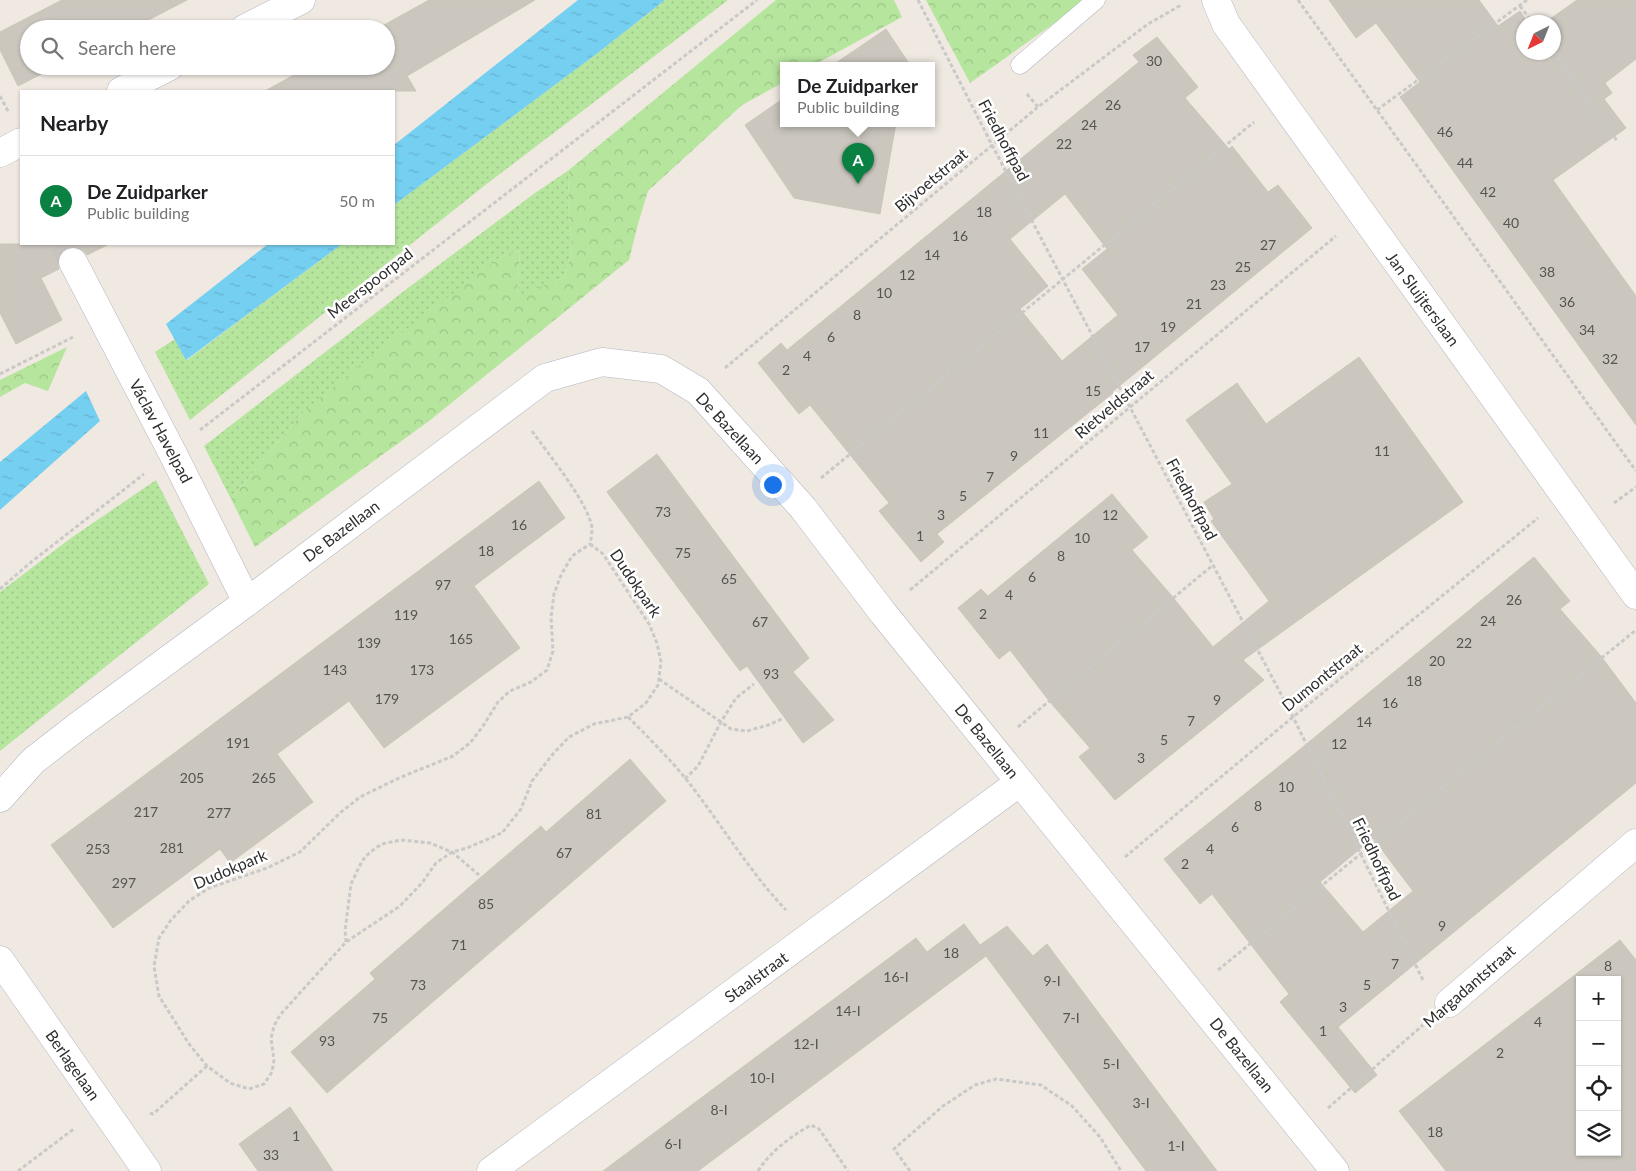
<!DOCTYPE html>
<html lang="en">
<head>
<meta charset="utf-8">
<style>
  :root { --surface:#fff; --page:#f2f2f2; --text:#202124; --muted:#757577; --line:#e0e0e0; --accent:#0b8043 }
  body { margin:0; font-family:Lato,sans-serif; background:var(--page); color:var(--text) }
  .controls { position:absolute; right:15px; bottom:15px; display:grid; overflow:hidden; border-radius:0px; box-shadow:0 1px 4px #0004 }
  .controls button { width:45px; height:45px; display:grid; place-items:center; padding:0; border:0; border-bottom:1px solid var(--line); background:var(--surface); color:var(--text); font:25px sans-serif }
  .compass { position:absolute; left:1516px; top:15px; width:45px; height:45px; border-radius:50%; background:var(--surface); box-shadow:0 1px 4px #0004; rotate:223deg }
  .you { position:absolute; left:772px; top:484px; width:18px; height:18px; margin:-12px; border:4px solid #fff; border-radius:50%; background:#1a73e8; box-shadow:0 0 0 8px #1a73e833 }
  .badge { display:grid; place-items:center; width:32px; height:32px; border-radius:50%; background:var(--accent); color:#fff; font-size:16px; font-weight:700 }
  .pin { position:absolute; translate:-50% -41px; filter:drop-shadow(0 1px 2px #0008) }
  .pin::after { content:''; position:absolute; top:26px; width:18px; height:15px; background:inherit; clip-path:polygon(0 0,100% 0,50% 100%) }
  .popup { position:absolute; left:780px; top:62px; width:155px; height:65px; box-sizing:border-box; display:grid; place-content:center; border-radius:0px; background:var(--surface); filter:drop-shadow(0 1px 4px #0005); font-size:16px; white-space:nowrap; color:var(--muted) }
  .popup b { font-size:19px; color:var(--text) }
  .popup::after { content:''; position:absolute; left:50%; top:100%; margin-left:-10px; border:10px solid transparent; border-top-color:var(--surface) }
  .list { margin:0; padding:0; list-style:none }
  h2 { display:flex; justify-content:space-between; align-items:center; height:65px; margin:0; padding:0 20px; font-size:21px }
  h2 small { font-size:16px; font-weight:400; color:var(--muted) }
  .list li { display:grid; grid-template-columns:32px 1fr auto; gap:15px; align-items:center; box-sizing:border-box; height:90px; padding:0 20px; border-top:1px solid var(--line) }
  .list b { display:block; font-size:19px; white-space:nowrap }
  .list p { margin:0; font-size:16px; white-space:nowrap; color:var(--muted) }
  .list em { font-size:16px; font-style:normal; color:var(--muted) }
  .icon { flex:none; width:28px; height:28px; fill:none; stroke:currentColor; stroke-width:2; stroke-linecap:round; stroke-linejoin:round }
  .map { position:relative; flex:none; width:1636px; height:1171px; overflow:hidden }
  .search { position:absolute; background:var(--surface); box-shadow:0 1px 4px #0004; left:20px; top:20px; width:375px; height:55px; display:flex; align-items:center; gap:12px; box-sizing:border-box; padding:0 18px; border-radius:28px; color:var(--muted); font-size:19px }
  .panel { position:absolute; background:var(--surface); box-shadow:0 1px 4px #0004; left:20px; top:90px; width:375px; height:155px; border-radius:0px }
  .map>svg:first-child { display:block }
  .grass { fill:url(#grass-dots) }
  .forest { fill:url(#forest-crowns) }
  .water { fill:url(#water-ripples) }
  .building { fill:#cbc7bf; stroke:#cbc5ba; fill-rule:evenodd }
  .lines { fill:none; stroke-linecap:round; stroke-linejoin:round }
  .minor-tunnel { stroke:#c8c4bd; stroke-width:28; stroke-dasharray:28 14; stroke-linecap:butt }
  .service-casing { stroke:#b4b7c1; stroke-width:19 }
  .minor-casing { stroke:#b4b7c1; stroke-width:29 }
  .path { stroke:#c9c9c9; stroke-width:3; stroke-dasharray:4 2.5; stroke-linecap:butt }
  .service { stroke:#fff; stroke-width:18 }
  .minor { stroke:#fff; stroke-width:28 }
  .labels { text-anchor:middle; stroke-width:5; stroke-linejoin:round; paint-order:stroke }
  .number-label { font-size:14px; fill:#555452 }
  .street-label { font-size:16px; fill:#2e2e2e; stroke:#fff }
</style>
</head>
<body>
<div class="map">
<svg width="1636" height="1171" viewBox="0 0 1636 1171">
  <defs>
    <pattern id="grass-dots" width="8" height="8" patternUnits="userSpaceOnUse" patternTransform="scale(1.25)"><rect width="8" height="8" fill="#b6e59e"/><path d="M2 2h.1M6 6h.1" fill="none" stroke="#9dc588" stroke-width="1.8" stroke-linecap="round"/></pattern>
    <pattern id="forest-crowns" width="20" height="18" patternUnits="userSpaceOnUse" patternTransform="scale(1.25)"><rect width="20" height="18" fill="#b6e59e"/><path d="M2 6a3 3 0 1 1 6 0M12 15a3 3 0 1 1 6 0" fill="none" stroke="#9dc588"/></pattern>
    <pattern id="water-ripples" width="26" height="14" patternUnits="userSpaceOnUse" patternTransform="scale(1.25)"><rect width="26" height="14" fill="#75cff0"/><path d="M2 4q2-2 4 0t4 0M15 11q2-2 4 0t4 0" fill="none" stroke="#66b2ce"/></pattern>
  </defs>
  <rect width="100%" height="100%" fill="#efe9e1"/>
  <!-- grass -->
  <path class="grass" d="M665,0H728L484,186L190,420L155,352L175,339L187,360L342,244H394V205L599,52Z
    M569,170L568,201L572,248L565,277L517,297L520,251L503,255L303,412L231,499L204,446L408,288L535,193Z
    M156,480L209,584L0,751V592L71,538Z"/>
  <!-- forest -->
  <path class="forest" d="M776,0H894L902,17L814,65H784V82L742,105L648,191L638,224L629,260L429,421L255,547L231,499L303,412L365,361L503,255L520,251L517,296L565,277L572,248L568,201L569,170Z
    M926,0H1087L970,83Z
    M67,347L48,391L25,383L0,397V380Z"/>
  <!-- water -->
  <path class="water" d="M578,0H665L599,52L394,205V145Z
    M268,244H342L186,360L166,324Z
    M86,391L100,421L0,510V462Z"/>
  <!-- building -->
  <path class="building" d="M62,0H187L131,29H29V66H57L18,86L0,50V32Z
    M429,0H535L407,76L416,91H265L310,66H386V29H377Z
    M1329,0H1479L1498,26L1520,11L1527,22H1524V52H1554V22H1546L1577,0H1636V59L1605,83L1612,93L1604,99L1626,128L1553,180L1636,296V425L1400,97L1420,82L1376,23L1356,38Z
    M886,29L908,62L907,65H833Z
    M1157,37L1198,87L1185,98L1229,149L1232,146L1268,192L1278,185L1312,228L1112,392L1113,393L937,534L944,542L921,562L879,511L889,503L810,405L799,414L758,363L781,343L787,350L835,311L1139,62L1133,55ZM1065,194L1107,249L1082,269L1118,315L1062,361L1020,309L1048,286L1010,239Z
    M784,98V123H896L880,214L794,198L745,125Z
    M0,244H109L87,255L82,249L74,246L66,248L60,253L57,261L59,269L41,278L62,320L16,344L0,313Z
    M1359,357L1463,502L1243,660L1264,680L1115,800L1079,757L1090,748L1050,702L1010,650L999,659L958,608L981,589L988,596L1112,494L1148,537L1132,550L1171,595L1213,647L1269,601L1211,521L1214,519L1204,502L1232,484L1186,420L1237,383L1266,424Z
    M657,454L809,658L793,672L834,720L803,743L747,666L740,671L607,492Z
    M539,481L565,518L474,586L520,648L384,748L349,701L277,754L313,802L230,863L220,849L113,928L51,845Z
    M1534,557L1570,601L1560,609L1600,655L1636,703V783L1338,1027L1377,1075L1355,1093L1280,1002L1289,994L1212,894L1200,904L1164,859L1287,760ZM1373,838L1413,891L1363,932L1320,882Z
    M630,759L666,801L327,1093L291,1052L375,979L370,973L473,884L541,826L546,832Z
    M964,924L980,945L1007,926L1033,956L1047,944L1217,1171H1146L986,956L698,1171H603L916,938L927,952Z
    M1620,940L1636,960V1171H1446L1399,1111ZM1580,980H1617V1152H1580Z
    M290,1107L318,1148L333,1171H258L239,1144Z"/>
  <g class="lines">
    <!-- minor-tunnel -->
    <path class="minor-tunnel" d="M63,244L73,262"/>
    <!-- service casing -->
    <g class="service-casing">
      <path id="service" d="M1020,65L1096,0"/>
    </g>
    <!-- minor casing -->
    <g class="minor-casing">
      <path id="minor" d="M1216,0L1226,24L1636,595
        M244,29L301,0
        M121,91L170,66
        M0,153L21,142
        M73,262L172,452L247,602
        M0,798L33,761L78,726L247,602L545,378L602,362L661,369L698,391L803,508L883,613L1335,1171
        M0,960L147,1171
        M1449,1003L1636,843
        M491,1171L1020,782"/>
    </g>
    <!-- path -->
    <path class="path" d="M918,0L992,145L1293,717L1423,980
      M1298,0L1636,471
      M1520,6L1532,22
      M1554,52L1618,142
      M1027,94L1038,107
      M0,96L8,111
      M1377,110L1527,0
      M725,368L1038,107L1148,24L1181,5
      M0,374L73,337
      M200,430L757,0
      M532,431C546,451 591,506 592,529C592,534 591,539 590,544
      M821,478L1254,122
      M1614,503L1636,487
      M590,544L603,554L649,624L657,643L661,662L658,685L646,703L628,717L594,724L569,737L553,754L532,781L521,809L502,833L467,848L452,852L436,863L422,883L400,906L346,942L280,1015L274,1026L271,1038L274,1060L272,1072L264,1084L249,1089L230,1083L207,1066L189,1044L159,996L154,966L159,938L171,920L189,901L209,888L267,868L300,852L340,813L360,797L399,778L453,756L470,743L483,726L498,702L510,691L531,682L547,670L553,651L551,617L554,594L561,575L572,556Z
      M0,589L30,563L144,474
      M910,590L1336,236
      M659,679L731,729L747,731L768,725L782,719
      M628,717C648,737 668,757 686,779C720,822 748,870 786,910
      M1018,727L1213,565
      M685,779L698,766L721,722L736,698L754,684
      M1125,857L1293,717L1538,518
      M346,942L345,931L351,884L362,861L370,852L382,844L401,840L430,843L452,852L479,875
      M1218,970L1636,630
      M1328,1108L1423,1025
      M150,1113L153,1114L207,1066
      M18,1171L75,1128
      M758,1171C771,1151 790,1137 811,1125L819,1129L848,1171
      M910,1171L894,1149L943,1106L975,1085L996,1079L1041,1085L1072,1106L1100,1137L1121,1171"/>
    <!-- service -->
    <use href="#service" class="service"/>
    <!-- minor -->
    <use href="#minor" class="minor"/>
  </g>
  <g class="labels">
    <!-- number labels -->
    <g class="number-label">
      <text x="1154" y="66">30</text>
      <text x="1113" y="110">26</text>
      <text x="1089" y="130">24</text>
      <text x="1445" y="137">46</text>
      <text x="1064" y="149">22</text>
      <text x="1465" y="168">44</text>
      <text x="1488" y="197">42</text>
      <text x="984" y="217">18</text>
      <text x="1511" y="228">40</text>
      <text x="960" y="241">16</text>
      <text x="1268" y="250">27</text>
      <text x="932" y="260">14</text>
      <text x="1243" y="272">25</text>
      <text x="1547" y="277">38</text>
      <text x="907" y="280">12</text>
      <text x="1218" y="290">23</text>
      <text x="884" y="298">10</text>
      <text x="1567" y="307">36</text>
      <text x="1194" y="309">21</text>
      <text x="857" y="320">8</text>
      <text x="1168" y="332">19</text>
      <text x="1587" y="335">34</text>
      <text x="831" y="342">6</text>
      <text x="1142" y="352">17</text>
      <text x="807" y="361">4</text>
      <text x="1610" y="364">32</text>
      <text x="786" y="375">2</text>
      <text x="1093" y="396">15</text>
      <text x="1041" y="438">11</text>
      <text x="1382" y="456">11</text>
      <text x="1014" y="461">9</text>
      <text x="990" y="482">7</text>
      <text x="963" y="501">5</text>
      <text x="663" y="517">73</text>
      <text x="941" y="520">3</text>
      <text x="1110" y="520">12</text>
      <text x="519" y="530">16</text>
      <text x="920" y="541">1</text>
      <text x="1082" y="543">10</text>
      <text x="486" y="556">18</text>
      <text x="683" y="558">75</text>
      <text x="1061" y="561">8</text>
      <text x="1032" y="582">6</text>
      <text x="729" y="584">65</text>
      <text x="443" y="590">97</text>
      <text x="1009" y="600">4</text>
      <text x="1514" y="605">26</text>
      <text x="983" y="619">2</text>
      <text x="406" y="620">119</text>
      <text x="1488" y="626">24</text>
      <text x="760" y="627">67</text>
      <text x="461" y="644">165</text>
      <text x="369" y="648">139</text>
      <text x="1464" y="648">22</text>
      <text x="1437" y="666">20</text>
      <text x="335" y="675">143</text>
      <text x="422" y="675">173</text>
      <text x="771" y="679">93</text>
      <text x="1414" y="686">18</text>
      <text x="387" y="704">179</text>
      <text x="1217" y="705">9</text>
      <text x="1390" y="708">16</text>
      <text x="1191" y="726">7</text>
      <text x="1364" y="727">14</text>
      <text x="1164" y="745">5</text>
      <text x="238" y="748">191</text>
      <text x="1339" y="749">12</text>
      <text x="1141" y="763">3</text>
      <text x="192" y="783">205</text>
      <text x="264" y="783">265</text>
      <text x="1286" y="792">10</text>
      <text x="1258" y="811">8</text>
      <text x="146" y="817">217</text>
      <text x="219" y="818">277</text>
      <text x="594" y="819">81</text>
      <text x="1235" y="832">6</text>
      <text x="172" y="853">281</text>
      <text x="98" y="854">253</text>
      <text x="1210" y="854">4</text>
      <text x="564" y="858">67</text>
      <text x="1185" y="869">2</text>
      <text x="124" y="888">297</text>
      <text x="486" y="909">85</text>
      <text x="1442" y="931">9</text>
      <text x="459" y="950">71</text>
      <text x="951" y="958">18</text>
      <text x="1395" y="969">7</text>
      <text x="1608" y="971">8</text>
      <text x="896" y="982">16-I</text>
      <text x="1052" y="986">9-I</text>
      <text x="418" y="990">73</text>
      <text x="1367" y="990">5</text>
      <text x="1343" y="1012">3</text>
      <text x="848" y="1016">14-I</text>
      <text x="380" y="1023">75</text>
      <text x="1071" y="1023">7-I</text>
      <text x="1538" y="1027">4</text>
      <text x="1323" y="1036">1</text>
      <text x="327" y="1046">93</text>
      <text x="806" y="1049">12-I</text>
      <text x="1500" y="1058">2</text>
      <text x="1111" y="1069">5-I</text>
      <text x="762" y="1083">10-I</text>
      <text x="1141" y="1108">3-I</text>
      <text x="719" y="1115">8-I</text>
      <text x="1435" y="1137">18</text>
      <text x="296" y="1141">1</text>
      <text x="673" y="1149">6-I</text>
      <text x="1176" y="1151">1-I</text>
      <text x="271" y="1160">33</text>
    </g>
    <!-- street labels -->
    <g class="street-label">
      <text transform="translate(1004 140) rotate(62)" y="6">Friedhoffpad</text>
      <text transform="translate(931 180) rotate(-40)" y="6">Bijvoetstraat</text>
      <text transform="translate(370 283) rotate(-38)" y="6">Meerspoorpad</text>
      <text transform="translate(1423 299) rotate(54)" y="6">Jan Sluijterslaan</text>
      <text transform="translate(1114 404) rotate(-40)" y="6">Rietveldstraat</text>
      <text transform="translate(730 428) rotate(47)" y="6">De Bazellaan</text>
      <text transform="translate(161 431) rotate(62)" y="6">Václav Havelpad</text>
      <text transform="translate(1192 499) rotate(62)" y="6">Friedhoffpad</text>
      <text transform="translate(341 531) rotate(-37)" y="6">De Bazellaan</text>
      <text transform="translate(636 583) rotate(56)" y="6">Dudokpark</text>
      <text transform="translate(1322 677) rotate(-39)" y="6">Dumontstraat</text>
      <text transform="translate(987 741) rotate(51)" y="6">De Bazellaan</text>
      <text transform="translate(1377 859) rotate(64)" y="6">Friedhoffpad</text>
      <text transform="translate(230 869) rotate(-23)" y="6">Dudokpark</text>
      <text transform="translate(756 977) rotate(-36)" y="6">Staalstraat</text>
      <text transform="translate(1469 986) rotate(-41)" y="6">Margadantstraat</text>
      <text transform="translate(1242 1055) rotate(51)" y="6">De Bazellaan</text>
      <text transform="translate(73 1065) rotate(55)" y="6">Berlagelaan</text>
    </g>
  </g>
</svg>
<div class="controls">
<button>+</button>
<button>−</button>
<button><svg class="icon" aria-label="locate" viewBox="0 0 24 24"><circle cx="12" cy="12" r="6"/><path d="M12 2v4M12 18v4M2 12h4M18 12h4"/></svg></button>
<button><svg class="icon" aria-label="layers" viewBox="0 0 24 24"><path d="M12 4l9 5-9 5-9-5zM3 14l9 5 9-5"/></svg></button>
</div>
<svg class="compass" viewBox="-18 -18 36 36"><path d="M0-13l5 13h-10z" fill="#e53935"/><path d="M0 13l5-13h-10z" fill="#757577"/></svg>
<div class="you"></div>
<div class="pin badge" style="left:858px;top:184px">A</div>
<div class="popup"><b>De Zuidparker</b>Public building</div>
<div class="search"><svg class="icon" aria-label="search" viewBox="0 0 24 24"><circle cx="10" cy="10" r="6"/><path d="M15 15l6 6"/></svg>Search here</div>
<section class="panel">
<h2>Nearby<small></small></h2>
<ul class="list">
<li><span class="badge">A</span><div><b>De Zuidparker</b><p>Public building</p></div><em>50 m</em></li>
</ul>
</section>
</div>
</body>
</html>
